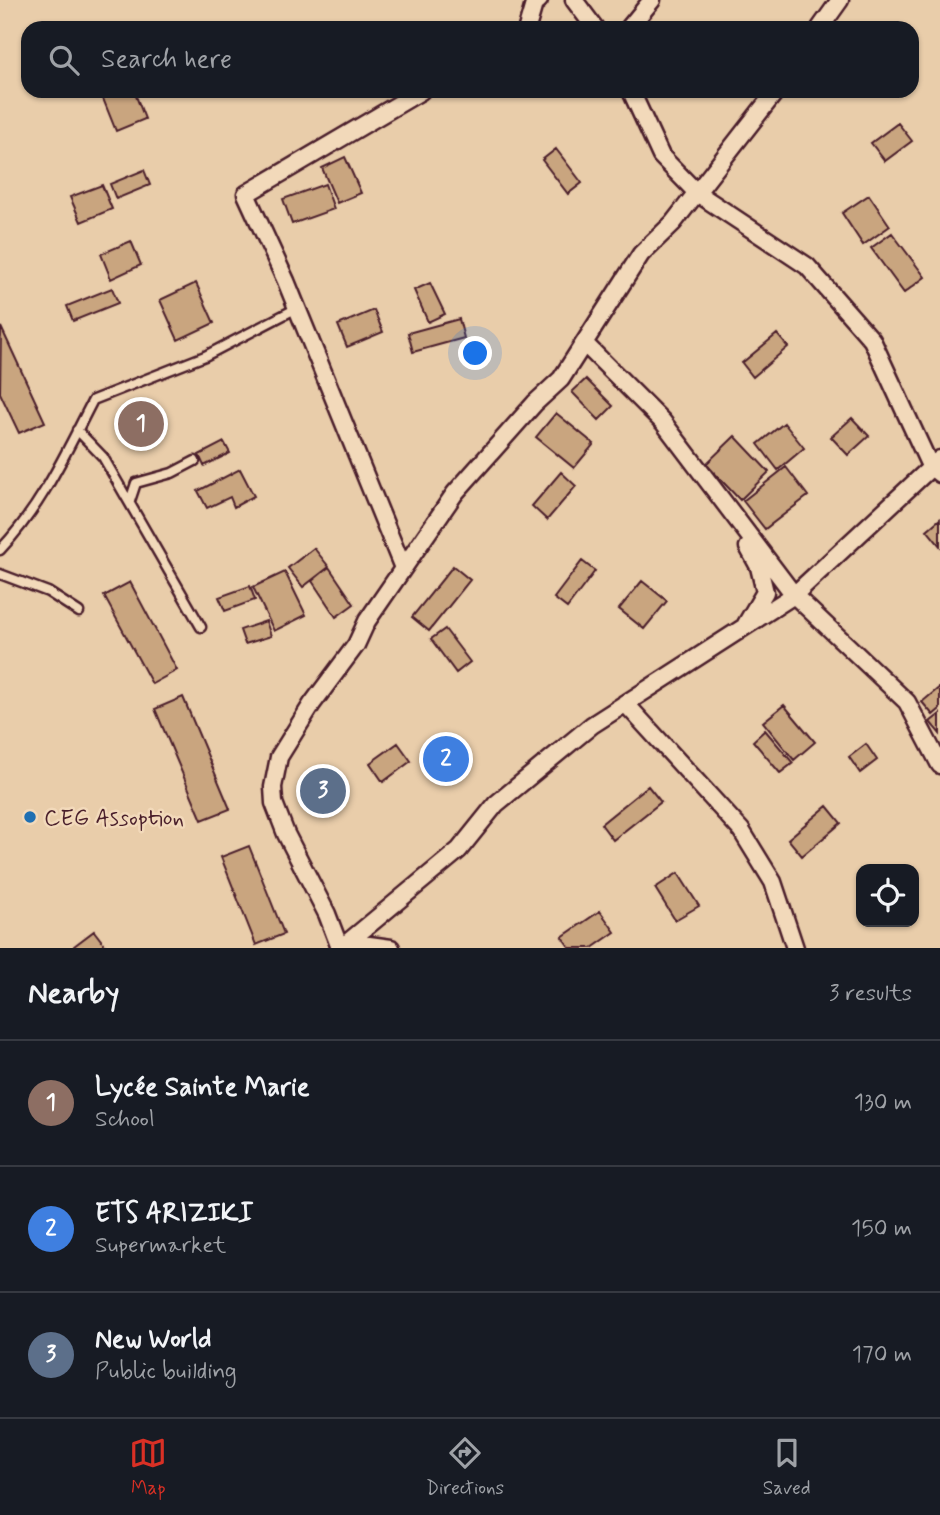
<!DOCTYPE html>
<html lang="en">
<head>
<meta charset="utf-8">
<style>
  :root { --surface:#171b24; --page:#242831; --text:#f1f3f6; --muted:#9ea1a6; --line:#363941; --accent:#d93025 }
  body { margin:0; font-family:Mynerve,sans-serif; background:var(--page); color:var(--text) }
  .controls { position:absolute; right:21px; bottom:21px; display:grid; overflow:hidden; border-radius:14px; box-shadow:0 2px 5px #0004 }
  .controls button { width:63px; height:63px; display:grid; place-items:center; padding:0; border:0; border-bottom:2px solid var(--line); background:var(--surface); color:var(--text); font:35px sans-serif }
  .you { position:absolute; left:476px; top:354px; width:24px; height:24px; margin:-18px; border:5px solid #fff; border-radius:50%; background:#1a73e8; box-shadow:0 0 0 10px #1a73e833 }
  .badge { display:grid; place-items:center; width:46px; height:46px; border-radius:50%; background:var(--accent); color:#fff; font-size:23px; font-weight:700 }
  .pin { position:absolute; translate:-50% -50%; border:4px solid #fff; box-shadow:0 2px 7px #0006 }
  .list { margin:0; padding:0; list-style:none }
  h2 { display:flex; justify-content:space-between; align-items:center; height:91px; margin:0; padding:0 28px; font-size:30px }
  h2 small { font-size:23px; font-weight:400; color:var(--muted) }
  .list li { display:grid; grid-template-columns:46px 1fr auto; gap:21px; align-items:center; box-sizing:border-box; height:126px; padding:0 28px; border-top:2px solid var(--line) }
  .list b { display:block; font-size:26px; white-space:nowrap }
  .list p { margin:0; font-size:23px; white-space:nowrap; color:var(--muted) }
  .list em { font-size:23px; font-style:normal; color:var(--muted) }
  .icon { flex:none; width:38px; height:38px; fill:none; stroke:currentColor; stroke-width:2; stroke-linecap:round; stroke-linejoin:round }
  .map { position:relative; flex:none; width:940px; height:948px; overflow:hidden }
  .search { position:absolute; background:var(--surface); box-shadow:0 2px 5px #0004; left:21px; right:21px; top:21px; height:77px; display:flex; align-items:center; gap:18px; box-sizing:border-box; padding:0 24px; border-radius:21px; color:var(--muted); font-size:26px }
  .sheet { height:469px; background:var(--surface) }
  nav { display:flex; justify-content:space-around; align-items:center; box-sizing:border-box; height:98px; border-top:2px solid var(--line); background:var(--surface); font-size:19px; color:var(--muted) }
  nav a { display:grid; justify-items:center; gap:4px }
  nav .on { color:var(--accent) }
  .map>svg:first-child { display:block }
  .building { fill:#c9a57f; stroke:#4a1f2b; stroke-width:2 }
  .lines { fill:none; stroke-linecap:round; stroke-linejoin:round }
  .lane-casing { stroke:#4a1f2b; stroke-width:13 }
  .street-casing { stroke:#4a1f2b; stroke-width:21 }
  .lane { stroke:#f2d9ba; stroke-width:8 }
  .street { stroke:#f2d9ba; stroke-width:16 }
  .poi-dot { fill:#1f6fb2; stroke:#f2d9ba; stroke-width:2.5 }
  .labels { text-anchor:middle; stroke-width:5; stroke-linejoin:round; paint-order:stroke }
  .poi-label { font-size:23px; fill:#4a1f2b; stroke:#f2d9ba; text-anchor:start }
</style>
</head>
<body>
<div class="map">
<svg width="940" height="948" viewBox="0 0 940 948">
  <rect width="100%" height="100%" fill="#e9cdaa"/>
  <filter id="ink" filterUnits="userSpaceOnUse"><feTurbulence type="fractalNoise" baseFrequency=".0143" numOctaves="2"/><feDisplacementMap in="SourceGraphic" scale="14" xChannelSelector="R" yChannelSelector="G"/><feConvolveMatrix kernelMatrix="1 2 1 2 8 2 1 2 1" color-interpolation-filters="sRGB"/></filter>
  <g filter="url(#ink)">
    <!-- building -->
    <path class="building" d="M100,91H134L145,119L116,131Z
      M898,123L912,141L885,161L871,143Z
      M556,149L582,183L568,194L542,160Z
      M345,157L361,193L337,203L322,168Z
      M144,170L150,185L116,199L110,184Z
      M325,184L334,209L292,224L283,199Z
      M102,185L112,209L81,222L70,197Z
      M869,195L890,226L863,245L842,213Z
      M892,233L925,277L904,293L871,248Z
      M131,241L141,265L111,279L101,254Z
      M196,283L214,323L178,340L160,300Z
      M430,283L445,314L428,322L414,290Z
      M112,288L118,303L73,321L67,306Z
      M374,310L383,332L347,347L338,325Z
      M459,319L464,338L413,352L408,333Z
      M1,327L45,422L19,433L0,393Z
      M777,334L788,347L753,377L742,363Z
      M586,379L613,406L599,420L572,392Z
      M556,413L594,444L574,468L536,437Z
      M852,418L869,436L848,455L831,437Z
      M784,423L804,448L778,470L758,444Z
      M735,436L769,472L740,500L706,464Z
      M224,442L230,453L204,466L199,455Z
      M786,467L808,496L765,529L743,501Z
      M240,469L254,496L234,507L230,497L207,508L198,491Z
      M561,472L576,486L547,520L532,506Z
      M940,519V546L927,530Z
      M314,548L329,567L303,587L288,568Z
      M582,561L595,571L567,608L554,598Z
      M453,566L470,580L429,631L412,617Z
      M329,567L354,604L336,617L312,581Z
      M285,572L306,615L274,631L253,587Z
      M642,581L667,601L644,629L619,609Z
      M130,582L177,670L152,684L104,596Z
      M250,586L255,600L225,611L219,597Z
      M266,621L271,636L245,644L240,630Z
      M445,629L470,662L456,673L431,639Z
      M940,687V709L933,715L922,702Z
      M183,697L230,809L202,820L155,709Z
      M784,705L815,742L794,760L763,722Z
      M940,714V734L930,722Z
      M765,730L793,763L780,773L753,741Z
      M398,743L411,761L383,782L370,763Z
      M866,744L877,760L860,773L849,757Z
      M648,786L661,802L613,840L601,824Z
      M827,806L841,823L802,856L788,839Z
      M249,846L284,934L256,945L221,857Z
      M678,873L699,906L675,920L655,888Z
      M600,911L615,932L592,948H570L562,937Z
      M94,931L107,948H75L74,946Z"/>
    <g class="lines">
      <!-- lane casing -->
      <g class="lane-casing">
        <path id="lane" d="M77,430L103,457L201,627
          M130,501L136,483L172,473L195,461
          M0,550C42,506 65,454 93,400L205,356L297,308
          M0,574L48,592L79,612"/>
      </g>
      <!-- street casing -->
      <g class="street-casing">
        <path id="street" d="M574,0L595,28
          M527,28L534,4L539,0
          M629,28L652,0
          M820,28L840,0
          M631,91L661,156L697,193L807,266L872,340L930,466L940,474
          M584,343L663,422L794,595L907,702L940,765
          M403,568L286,281L246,194L421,91
          M746,624L765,592L759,567L748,547
          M625,703L741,830L773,882L795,948
          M340,948L327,914L286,834L274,803L273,787L279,757L312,704L356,645L367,621L455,493L535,403L561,379L641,254L673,223L776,91
          M341,948L459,850L496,804L592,725L794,595L940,459
          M343,948L369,945L391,948"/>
      </g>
      <!-- lane -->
      <use href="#lane" class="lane"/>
      <!-- street -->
      <use href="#street" class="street"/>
    </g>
  </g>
  <!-- markers -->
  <circle class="poi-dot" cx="30" cy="817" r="7"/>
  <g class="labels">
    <!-- poi labels -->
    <g class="poi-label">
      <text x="44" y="825">CEG Assoption</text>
    </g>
  </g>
</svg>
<div class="controls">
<button><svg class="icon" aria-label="locate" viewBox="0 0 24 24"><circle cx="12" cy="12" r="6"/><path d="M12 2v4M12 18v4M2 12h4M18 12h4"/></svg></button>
</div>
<div class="you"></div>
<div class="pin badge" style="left:141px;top:424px;background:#8d6e63">1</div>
<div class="pin badge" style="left:446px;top:759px;background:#3f7fe0">2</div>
<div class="pin badge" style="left:323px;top:791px;background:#5c6f8a">3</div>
<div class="search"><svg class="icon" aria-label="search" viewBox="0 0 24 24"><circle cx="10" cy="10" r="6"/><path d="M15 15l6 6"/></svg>Search here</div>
</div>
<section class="sheet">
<h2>Nearby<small>3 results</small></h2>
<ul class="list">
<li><span class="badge" style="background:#8d6e63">1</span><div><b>Lycée Sainte Marie</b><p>School</p></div><em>130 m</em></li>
<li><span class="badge" style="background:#3f7fe0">2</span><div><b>ETS ARIZIKI</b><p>Supermarket</p></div><em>150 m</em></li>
<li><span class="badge" style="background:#5c6f8a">3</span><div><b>New World</b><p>Public building</p></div><em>170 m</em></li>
</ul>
</section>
<nav>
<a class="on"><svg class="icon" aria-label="map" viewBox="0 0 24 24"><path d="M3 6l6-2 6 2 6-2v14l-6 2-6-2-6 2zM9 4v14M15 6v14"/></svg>Map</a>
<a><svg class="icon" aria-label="directions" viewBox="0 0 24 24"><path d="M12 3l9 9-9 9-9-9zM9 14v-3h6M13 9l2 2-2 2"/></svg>Directions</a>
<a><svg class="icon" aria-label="saved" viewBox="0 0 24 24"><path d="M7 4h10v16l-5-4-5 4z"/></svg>Saved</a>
</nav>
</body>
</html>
